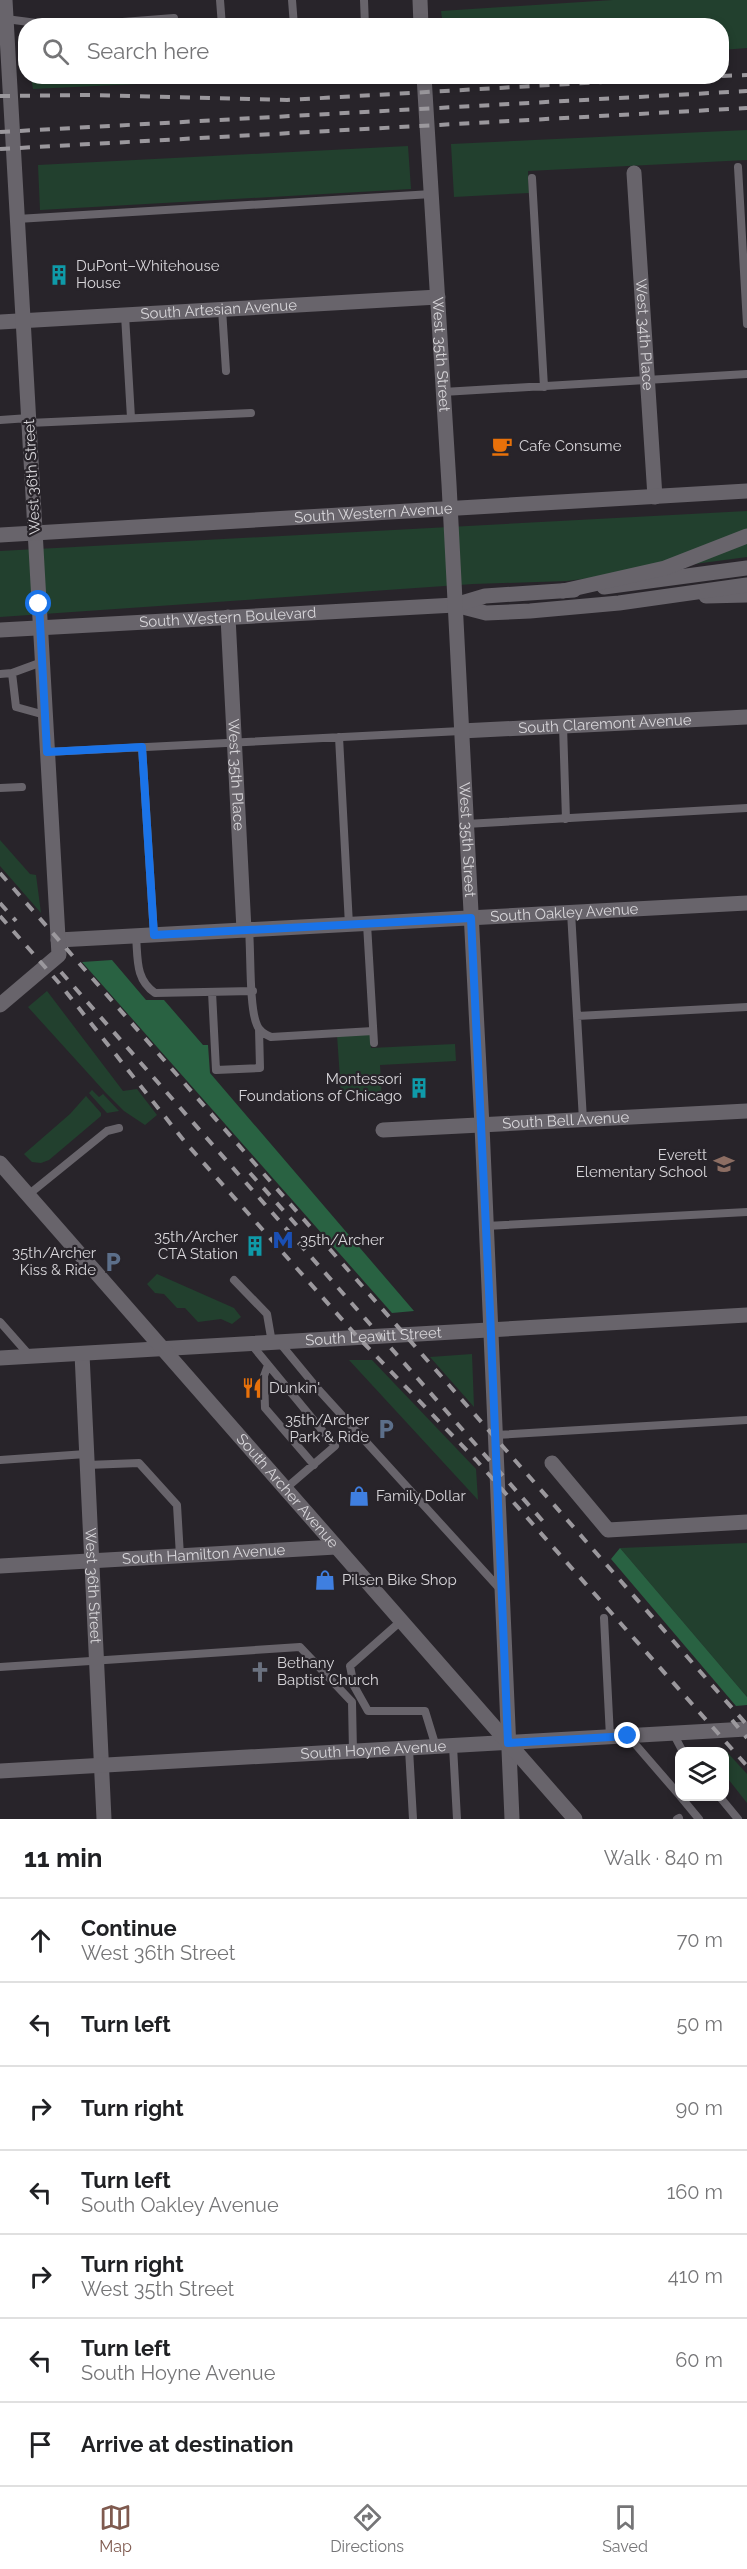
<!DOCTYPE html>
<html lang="en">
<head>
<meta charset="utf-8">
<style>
  :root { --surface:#fff; --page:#f6f6f6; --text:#202124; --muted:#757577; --line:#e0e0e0; --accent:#7f5a4f }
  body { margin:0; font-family:Raleway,sans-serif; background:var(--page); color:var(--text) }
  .controls { position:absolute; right:18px; bottom:18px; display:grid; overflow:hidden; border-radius:12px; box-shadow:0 3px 9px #0003 }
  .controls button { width:54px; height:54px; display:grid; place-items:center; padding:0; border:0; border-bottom:2px solid var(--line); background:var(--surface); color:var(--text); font:30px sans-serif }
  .stop { position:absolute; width:18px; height:18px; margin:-14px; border:4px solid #1a73e8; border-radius:50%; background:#fff }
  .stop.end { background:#1a73e8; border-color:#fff; box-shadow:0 2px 6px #0008 }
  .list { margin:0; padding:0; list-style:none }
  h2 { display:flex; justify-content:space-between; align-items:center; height:78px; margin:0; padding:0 24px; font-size:26px }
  h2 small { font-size:20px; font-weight:400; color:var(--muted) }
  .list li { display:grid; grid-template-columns:39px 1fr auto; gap:18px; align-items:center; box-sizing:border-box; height:84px; padding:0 24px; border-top:2px solid var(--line) }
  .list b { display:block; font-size:22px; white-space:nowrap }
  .list p { margin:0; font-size:20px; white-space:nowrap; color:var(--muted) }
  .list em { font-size:20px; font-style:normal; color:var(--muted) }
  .icon { flex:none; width:33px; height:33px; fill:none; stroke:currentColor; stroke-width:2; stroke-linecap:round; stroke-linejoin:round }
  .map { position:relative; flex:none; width:747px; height:1819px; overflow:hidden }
  .search { position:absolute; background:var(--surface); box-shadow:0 3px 9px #0003; left:18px; right:18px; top:18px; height:66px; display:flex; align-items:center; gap:15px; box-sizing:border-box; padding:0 21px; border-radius:24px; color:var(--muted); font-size:22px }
  .sheet { height:666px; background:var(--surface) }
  nav { display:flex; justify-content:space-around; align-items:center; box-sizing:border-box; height:84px; border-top:2px solid var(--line); background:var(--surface); font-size:16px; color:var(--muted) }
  nav a { display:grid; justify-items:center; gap:3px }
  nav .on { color:var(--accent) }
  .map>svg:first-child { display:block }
  .green { fill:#22402e }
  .forest { fill:#296242 }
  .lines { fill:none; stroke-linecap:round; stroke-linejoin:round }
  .service { stroke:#68646b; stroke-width:8 }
  .minor { stroke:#68646b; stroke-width:15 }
  .tertiary { stroke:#68646b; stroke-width:15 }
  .secondary { stroke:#68646b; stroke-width:15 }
  .rail { stroke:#9b989d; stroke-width:4; stroke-dasharray:10 10; stroke-linecap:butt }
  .route { stroke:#1a73e8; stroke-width:8 }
  .labels { text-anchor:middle; stroke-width:4.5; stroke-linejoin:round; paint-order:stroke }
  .poi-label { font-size:15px; fill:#d7d5d9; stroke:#28242a; text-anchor:start }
  .street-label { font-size:15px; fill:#d7d5d9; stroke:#28242a }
</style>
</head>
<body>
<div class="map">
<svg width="747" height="1819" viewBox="0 0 747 1819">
  <rect width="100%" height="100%" fill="#28242a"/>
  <!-- green -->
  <path class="green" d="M613,0H747V48L722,50V26L443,25L441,11Z
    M31,77V76L281,77L33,89Z
    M747,130V160L528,171L529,193L454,197L451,144Z
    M408,146L411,189L40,210L38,165Z
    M747,511V557L567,581L473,584L0,617V551Z
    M0,840L30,874L36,875L41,913L0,866Z
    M47,991L123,1091L137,1089L157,1115L145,1125L124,1111L105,1092L28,1007Z
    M370,1034L371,1048L455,1044L456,1061L380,1065L382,1101L372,1102L371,1091L341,1093L337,1035Z
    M92,1090L99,1097L103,1094L119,1111L107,1113L89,1093Z
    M86,1096L101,1113V1116L49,1160L41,1163L32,1162L24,1154L70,1114Z
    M157,1274L234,1308L241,1317L232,1324L221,1319L198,1322L185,1308H177L164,1294L155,1293L147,1284Z
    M472,1354L474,1407L430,1357Z
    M349,1360H372L476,1469L478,1500Z
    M747,1543V1697L620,1548Z
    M705,1750L726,1751L747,1774V1803L725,1775L724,1752Z"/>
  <!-- forest -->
  <path class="forest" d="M112,960L146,1000H164L203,1045H208L210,1073L414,1311L392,1313L82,962Z
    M620,1548L747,1697V1705L736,1706L611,1559Z"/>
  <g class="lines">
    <!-- service -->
    <path class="service" d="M220,0L222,26
      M292,0L294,26
      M364,0L365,26
      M6,19L60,26
      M71,26L174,18
      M738,167L747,324
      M532,178L544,387
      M17,219L432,194
      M222,309L226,371
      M125,315L131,418
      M443,392L747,374
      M0,420L29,418
      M29,423L251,413
      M42,662L12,673L16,707L45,715
      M0,674L12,673
      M563,726L566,819
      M339,737L349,925
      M142,747L154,935
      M47,752L461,731
      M0,788L22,787
      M466,824L747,808
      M571,912L583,1120
      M367,924L374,1043
      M249,930C251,951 249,1008 257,1025C259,1031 264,1034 271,1037L373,1031
      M136,936C138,959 135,979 155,993L253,991
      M212,992L216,1070L260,1068L259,1029
      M577,1016L747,1007
      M28,1195L107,1131L119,1128
      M486,1226L747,1212
      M234,1280L267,1314L272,1343
      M0,1322L30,1356
      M279,1342L317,1388L500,1589
      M251,1344L335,1446L285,1489
      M268,1365L264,1376L265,1408L314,1465
      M496,1435L747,1420
      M0,1460L86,1454
      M87,1465L139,1463L177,1505L180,1556
      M604,1618L610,1737
      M401,1621L350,1666L354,1686L368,1711H425L436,1747
      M0,1667L300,1647L352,1702L353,1752
      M673,1733L683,1752
      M629,1737L680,1796
      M453,1746L457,1819
      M409,1749L413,1819
      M680,1796L699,1819
      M719,1796L738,1819
      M677,1819L679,1818"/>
    <!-- minor -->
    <g class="minor">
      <path id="s1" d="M634,173L655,497"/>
      <path id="s2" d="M0,322L438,297"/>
      <path d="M706,596L747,595"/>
      <path id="s3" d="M228,617L244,930"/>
      <path id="s4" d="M461,731L747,717"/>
      <path id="s5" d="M58,940L747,903"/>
      <path d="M0,1005L59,955L5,0"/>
      <path id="s6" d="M383,1130L747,1111"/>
      <path id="s7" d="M82,1354L104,1819"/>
      <path id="s8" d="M0,1358L747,1315"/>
      <path d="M552,1463L608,1530L747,1522"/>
      <path id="s9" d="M0,1566L336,1547"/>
      <path id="s10" d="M0,1771L747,1729"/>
    </g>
    <!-- tertiary -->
    <g class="tertiary">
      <path d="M604,587L747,568"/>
      <path d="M455,605L486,613L530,611L619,603L747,585"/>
      <path id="s11" d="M0,630L455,605L485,596L574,590"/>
    </g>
    <!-- secondary -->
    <g class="secondary">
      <path d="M420,0L421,26"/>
      <path id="s12" d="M424,76L449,484L482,1126L512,1819"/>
      <path id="s13" d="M0,535L747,491"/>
      <path d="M563,591L665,568L747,536"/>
      <path id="s14" d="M0,1163L575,1819"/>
    </g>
    <!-- rail -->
    <path class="rail" d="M722,76L747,75
      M0,96L91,95L287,100L708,76
      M0,132L747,91
      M0,149L747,108
      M0,873L747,1725
      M0,903L16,921
      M0,916L59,983L185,1142L354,1333L476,1460L747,1766
      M61,972L548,1527
      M250,1173L300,1229
      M732,1720L747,1738"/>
  </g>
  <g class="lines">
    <!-- route -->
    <path class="route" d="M39,604L47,752L142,747L154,935L471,918L490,1311L508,1743L628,1736"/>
  </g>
  <!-- icons -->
  <defs>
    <g id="building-bare" transform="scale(1.62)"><path d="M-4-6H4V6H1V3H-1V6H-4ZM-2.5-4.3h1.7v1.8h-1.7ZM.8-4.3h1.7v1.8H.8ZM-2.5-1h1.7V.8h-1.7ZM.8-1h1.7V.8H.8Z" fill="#0f9aa8" stroke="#28242a" stroke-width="2.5" paint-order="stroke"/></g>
    <g id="cafe-bare" transform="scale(1.62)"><path d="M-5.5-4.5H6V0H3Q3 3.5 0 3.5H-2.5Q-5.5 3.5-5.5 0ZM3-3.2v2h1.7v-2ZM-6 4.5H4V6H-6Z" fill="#e8710a" stroke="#28242a" stroke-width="2.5" paint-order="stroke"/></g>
    <g id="school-bare" transform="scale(1.62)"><path d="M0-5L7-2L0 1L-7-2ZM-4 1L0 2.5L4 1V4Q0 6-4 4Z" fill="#8d6e63" stroke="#28242a" stroke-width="2.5" paint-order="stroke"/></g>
    <g id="metro-bare" transform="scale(1.62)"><path d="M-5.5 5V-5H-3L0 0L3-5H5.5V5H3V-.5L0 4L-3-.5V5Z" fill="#1a4fb4" stroke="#28242a" stroke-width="2.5" paint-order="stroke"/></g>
    <g id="parking-bare" transform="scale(1.62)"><path d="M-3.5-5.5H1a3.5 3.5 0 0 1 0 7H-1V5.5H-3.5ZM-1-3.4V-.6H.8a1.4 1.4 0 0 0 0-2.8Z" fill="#5c6f8a" stroke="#28242a" stroke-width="2.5" paint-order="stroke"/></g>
    <g id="restaurant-bare" transform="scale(1.62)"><path d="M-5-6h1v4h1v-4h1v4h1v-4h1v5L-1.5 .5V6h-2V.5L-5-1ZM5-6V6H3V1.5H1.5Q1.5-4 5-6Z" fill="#e8710a" stroke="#28242a" stroke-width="2.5" paint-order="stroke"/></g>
    <g id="shop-bare" transform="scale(1.62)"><path d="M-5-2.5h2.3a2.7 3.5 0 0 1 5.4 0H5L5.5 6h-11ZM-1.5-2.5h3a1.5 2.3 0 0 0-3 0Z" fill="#3f7fe0" stroke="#28242a" stroke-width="2.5" paint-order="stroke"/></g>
    <g id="church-bare" transform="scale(1.62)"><path d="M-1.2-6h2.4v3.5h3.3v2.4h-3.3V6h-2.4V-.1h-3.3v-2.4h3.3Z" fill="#6b7280" stroke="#28242a" stroke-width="2.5" paint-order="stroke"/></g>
  </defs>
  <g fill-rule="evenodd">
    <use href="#building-bare" x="59" y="275"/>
    <use href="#cafe-bare" x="502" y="446"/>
    <use href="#building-bare" x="419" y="1088"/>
    <use href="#school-bare" x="724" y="1164"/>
    <use href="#metro-bare" x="283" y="1240"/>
    <use href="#building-bare" x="255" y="1246"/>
    <use href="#parking-bare" x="113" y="1262"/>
    <use href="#restaurant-bare" x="252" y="1388"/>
    <use href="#parking-bare" x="386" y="1429"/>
    <use href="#shop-bare" x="359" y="1496"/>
    <use href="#shop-bare" x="325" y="1580"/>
    <use href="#church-bare" x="260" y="1672"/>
  </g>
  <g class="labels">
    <!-- poi labels -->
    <g class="poi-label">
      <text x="76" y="271">DuPont–Whitehouse<tspan x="76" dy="17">House</tspan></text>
      <text x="519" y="451">Cafe Consume</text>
      <text x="402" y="1084" text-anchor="end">Montessori<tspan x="402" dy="17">Foundations of Chicago</tspan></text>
      <text x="707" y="1160" text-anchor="end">Everett<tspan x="707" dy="17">Elementary School</tspan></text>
      <text x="238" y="1242" text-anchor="end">35th/Archer<tspan x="238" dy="17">CTA Station</tspan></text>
      <text x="300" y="1245">35th/Archer</text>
      <text x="96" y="1258" text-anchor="end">35th/Archer<tspan x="96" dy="17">Kiss &amp; Ride</tspan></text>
      <text x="269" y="1393">Dunkin'</text>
      <text x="369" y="1425" text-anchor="end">35th/Archer<tspan x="369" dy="17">Park &amp; Ride</tspan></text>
      <text x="376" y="1501">Family Dollar</text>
      <text x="342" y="1585">Pilsen Bike Shop</text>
      <text x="277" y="1668">Bethany<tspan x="277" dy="17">Baptist Church</tspan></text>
    </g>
    <!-- street labels -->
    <g class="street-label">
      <text dy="5" stroke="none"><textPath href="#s2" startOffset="219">South Artesian Avenue</textPath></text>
      <text dy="5" stroke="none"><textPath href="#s1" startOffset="162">West 34th Place</textPath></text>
      <text dy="5" stroke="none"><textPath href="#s12" startOffset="279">West 35th Street</textPath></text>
      <text transform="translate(32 477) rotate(-93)" y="5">West 36th Street</text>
      <text dy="5" stroke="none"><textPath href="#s13" startOffset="374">South Western Avenue</textPath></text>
      <text dy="5" stroke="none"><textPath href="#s11" startOffset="228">South Western Boulevard</textPath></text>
      <text dy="5" stroke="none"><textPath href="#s4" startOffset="144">South Claremont Avenue</textPath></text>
      <text dy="5" stroke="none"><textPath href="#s3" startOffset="158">West 35th Place</textPath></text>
      <text dy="5" stroke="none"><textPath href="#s12" startOffset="765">West 35th Street</textPath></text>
      <text dy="5" stroke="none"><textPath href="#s5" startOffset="507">South Oakley Avenue</textPath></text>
      <text dy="5" stroke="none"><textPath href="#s6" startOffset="183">South Bell Avenue</textPath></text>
      <text dy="5" stroke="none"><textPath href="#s8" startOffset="374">South Leavitt Street</textPath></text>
      <text dy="5" stroke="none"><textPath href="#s14" startOffset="436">South Archer Avenue</textPath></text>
      <text dy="5" stroke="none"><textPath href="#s9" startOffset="204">South Hamilton Avenue</textPath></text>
      <text dy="5" stroke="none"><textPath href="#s7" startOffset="232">West 36th Street</textPath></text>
      <text dy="5" stroke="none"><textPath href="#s10" startOffset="374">South Hoyne Avenue</textPath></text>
    </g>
  </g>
</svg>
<div class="controls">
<button><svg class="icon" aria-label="layers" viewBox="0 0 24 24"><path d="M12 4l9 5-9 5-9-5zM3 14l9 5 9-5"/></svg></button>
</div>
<div class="stop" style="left:39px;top:604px"></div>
<div class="stop end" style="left:628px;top:1736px"></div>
<div class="search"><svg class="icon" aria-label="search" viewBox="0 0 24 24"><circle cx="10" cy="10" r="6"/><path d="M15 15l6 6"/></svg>Search here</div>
</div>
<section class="sheet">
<h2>11 min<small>Walk · 840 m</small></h2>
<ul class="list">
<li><svg class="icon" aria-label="ahead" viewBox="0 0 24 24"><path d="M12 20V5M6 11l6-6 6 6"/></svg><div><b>Continue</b><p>West 36th Street</p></div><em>70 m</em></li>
<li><svg class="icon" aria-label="left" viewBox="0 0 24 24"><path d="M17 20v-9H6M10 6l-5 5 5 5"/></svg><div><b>Turn left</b></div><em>50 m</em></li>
<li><svg class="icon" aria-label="right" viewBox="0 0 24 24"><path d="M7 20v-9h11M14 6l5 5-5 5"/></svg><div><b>Turn right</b></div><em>90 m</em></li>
<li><svg class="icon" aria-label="left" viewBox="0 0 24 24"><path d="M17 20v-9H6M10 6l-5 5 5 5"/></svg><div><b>Turn left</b><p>South Oakley Avenue</p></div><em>160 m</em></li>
<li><svg class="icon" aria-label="right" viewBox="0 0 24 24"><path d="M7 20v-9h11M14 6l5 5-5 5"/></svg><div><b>Turn right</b><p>West 35th Street</p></div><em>410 m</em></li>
<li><svg class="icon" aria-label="left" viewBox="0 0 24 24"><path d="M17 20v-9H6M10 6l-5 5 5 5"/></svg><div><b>Turn left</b><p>South Hoyne Avenue</p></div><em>60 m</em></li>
<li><svg class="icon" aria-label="arrive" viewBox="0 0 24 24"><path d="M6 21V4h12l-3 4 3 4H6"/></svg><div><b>Arrive at destination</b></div></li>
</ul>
</section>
<nav>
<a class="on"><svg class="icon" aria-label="map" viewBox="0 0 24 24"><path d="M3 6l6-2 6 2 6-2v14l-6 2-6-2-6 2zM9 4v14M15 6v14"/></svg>Map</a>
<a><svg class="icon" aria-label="directions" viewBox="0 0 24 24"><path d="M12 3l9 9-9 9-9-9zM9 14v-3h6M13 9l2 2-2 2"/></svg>Directions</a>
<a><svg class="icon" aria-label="saved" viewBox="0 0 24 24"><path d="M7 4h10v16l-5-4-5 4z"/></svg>Saved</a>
</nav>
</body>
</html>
